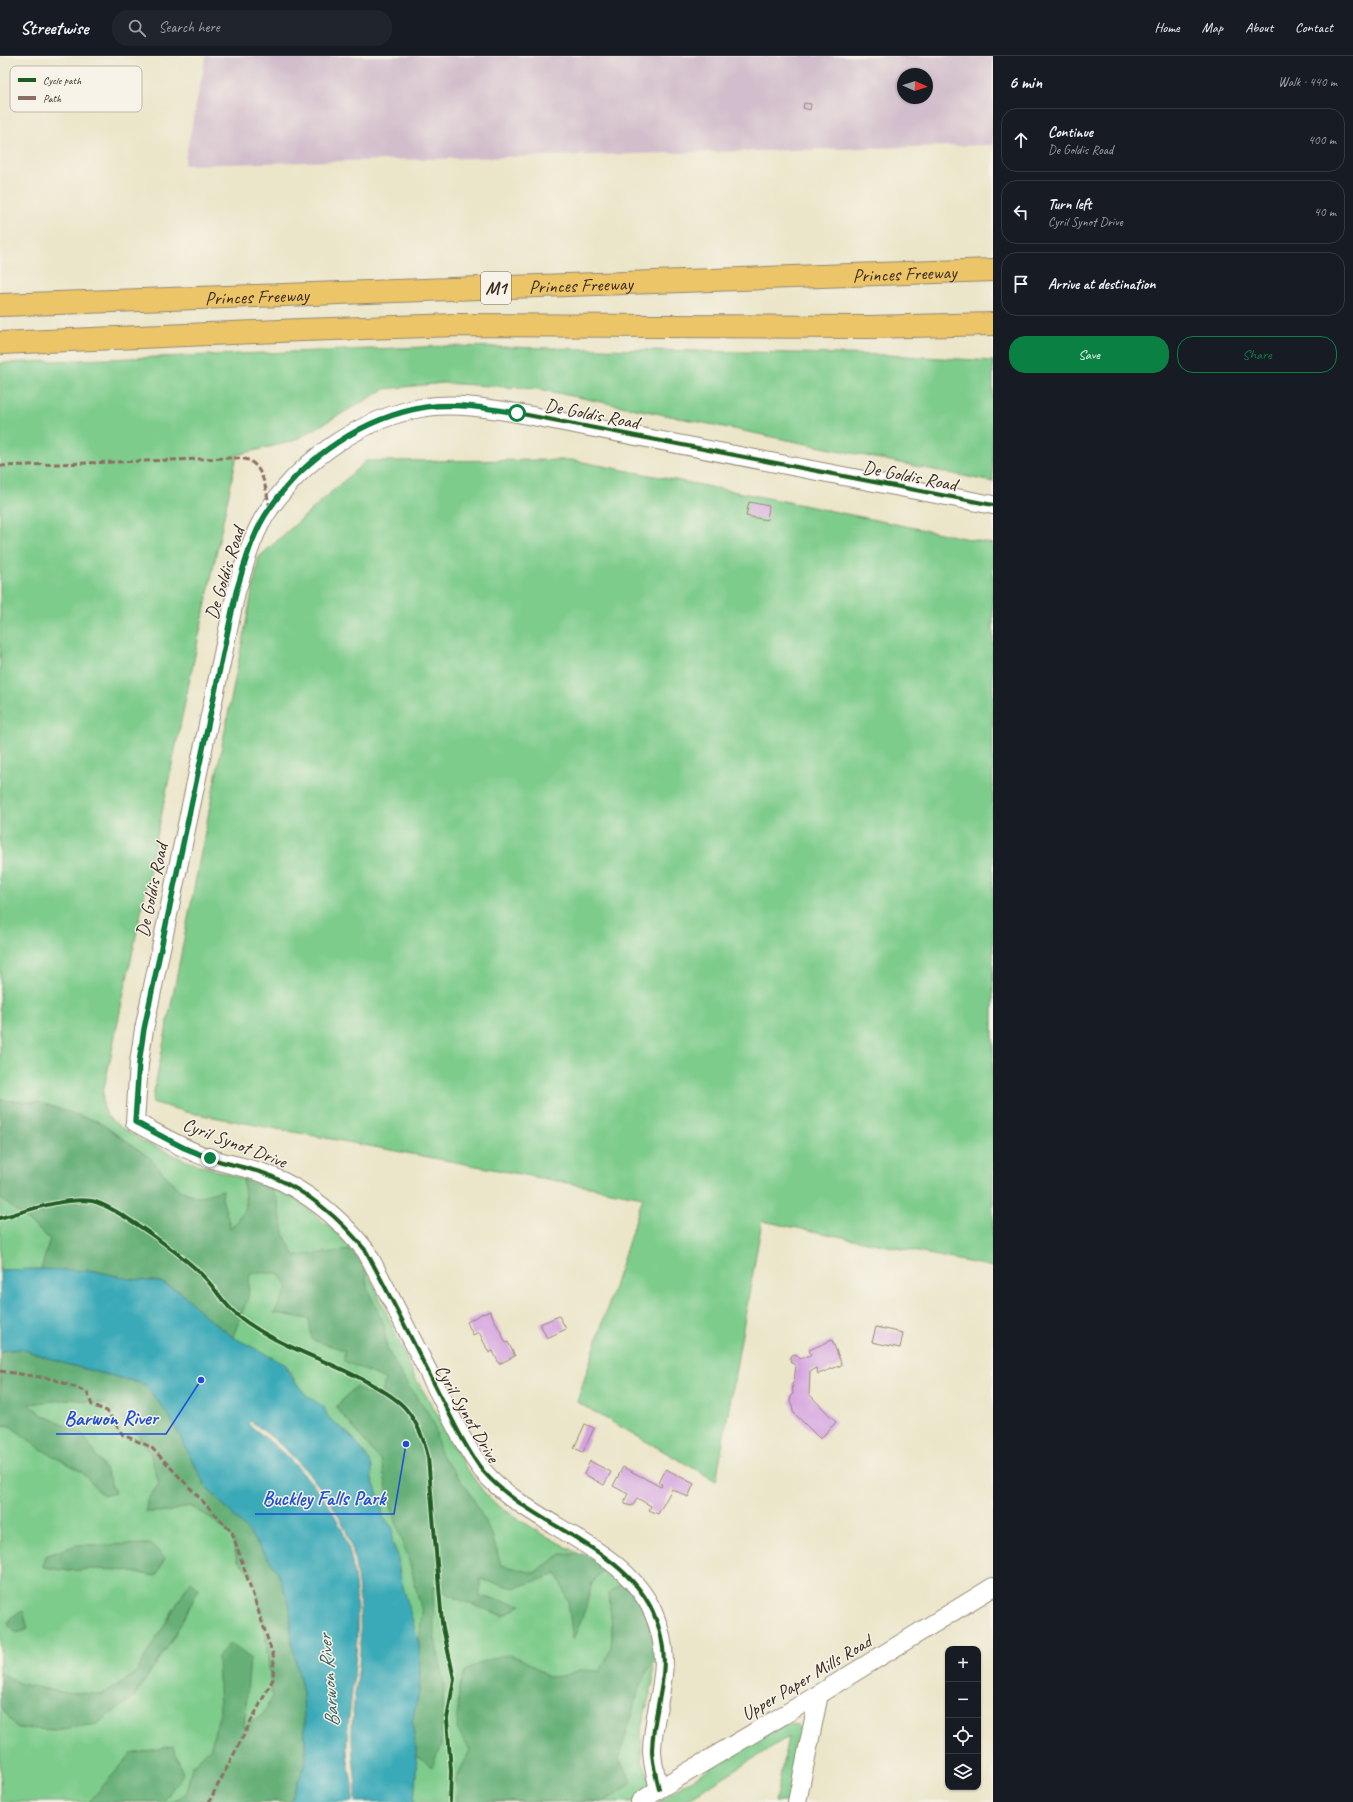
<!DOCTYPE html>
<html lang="en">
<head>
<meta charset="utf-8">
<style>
  :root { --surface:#171b24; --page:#20242c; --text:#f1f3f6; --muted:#9ea1a6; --line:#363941; --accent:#0b8043 }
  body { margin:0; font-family:Caveat,sans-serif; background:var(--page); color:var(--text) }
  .controls { position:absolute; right:12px; bottom:12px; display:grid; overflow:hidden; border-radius:8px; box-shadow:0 1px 3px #0004 }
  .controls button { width:36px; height:36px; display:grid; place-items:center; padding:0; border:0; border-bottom:1px solid var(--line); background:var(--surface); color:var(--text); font:20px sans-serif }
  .compass { position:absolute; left:897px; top:12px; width:36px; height:36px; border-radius:50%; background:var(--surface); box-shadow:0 1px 3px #0004; rotate:93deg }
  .stop { position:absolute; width:12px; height:12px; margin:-9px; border:3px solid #0b8043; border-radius:50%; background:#fff }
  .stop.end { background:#0b8043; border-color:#fff; box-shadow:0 1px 4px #0008 }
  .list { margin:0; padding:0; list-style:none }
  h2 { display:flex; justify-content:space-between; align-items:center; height:52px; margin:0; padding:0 16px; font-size:17px }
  h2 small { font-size:13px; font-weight:400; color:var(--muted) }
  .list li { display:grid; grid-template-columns:26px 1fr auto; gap:12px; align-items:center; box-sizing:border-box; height:64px; margin:0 8px 8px; padding:0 8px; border:1px solid var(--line); border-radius:16px }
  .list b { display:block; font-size:15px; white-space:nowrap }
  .list p { margin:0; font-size:13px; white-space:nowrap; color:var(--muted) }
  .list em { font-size:13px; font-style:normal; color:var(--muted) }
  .actions { display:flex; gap:8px; padding:12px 16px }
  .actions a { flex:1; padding:9px 0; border:1px solid var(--accent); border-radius:16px; text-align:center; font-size:14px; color:var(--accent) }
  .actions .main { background:var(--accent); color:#fff }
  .icon { flex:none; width:22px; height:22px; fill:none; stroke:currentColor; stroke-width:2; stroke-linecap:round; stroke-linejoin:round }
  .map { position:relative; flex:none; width:993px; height:1746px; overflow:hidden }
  header { display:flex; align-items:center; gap:24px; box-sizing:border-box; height:56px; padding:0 20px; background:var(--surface); border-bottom:1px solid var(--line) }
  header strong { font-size:19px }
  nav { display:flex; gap:22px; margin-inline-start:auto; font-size:14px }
  .search { width:280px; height:36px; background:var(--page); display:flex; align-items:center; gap:10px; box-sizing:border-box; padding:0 14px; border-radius:16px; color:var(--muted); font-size:15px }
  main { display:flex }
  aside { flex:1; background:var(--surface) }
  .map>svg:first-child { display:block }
  .industrial { fill:#d1bdcb; fill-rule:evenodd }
  .green { fill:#7ecc8c; stroke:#5c7b55 }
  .forest { fill:#66b078; stroke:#506d4b }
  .water { fill:#3aaab8; stroke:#3a6a6b }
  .building { fill:#d4a2e0 }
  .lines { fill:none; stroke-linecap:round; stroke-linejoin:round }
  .street-casing { stroke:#938874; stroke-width:20 }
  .highway-casing { stroke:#938874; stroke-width:24 }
  .street { stroke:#fff; stroke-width:18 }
  .highway { stroke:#ecc569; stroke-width:22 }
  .quiet { stroke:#8d6e63; stroke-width:3; stroke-dasharray:6 3; stroke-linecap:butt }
  .cycleway-casing { stroke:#f7f3e8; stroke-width:6 }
  .cycleway { stroke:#1b5e20; stroke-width:4 }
  .route { stroke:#0b8043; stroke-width:5 }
  .labels { text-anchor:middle; stroke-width:3; stroke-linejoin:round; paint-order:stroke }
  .shield { fill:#f7f3e8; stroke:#73665b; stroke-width:1 }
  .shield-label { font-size:18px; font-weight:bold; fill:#3b2a1e }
  .street-label { font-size:19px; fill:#3b2a1e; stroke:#f7f3e8 }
  .water-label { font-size:20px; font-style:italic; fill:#3b5d5c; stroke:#f7f3e8 }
  .key { fill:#f7f3e8; stroke:#bfb7ab; stroke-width:1 }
  .key-label { font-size:11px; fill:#3b2a1e }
  .leader { fill:none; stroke:#1d4ed8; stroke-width:1.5 }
  .callout-dot { fill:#1d4ed8; stroke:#f7f3e8; stroke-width:1.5 }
  .callout-label { font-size:20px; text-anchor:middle; font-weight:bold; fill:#1d4ed8; stroke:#f7f3e8; stroke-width:3; stroke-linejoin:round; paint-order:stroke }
</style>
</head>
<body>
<header>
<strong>Streetwise</strong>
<div class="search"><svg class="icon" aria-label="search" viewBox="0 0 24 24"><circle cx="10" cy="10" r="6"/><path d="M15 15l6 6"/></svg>Search here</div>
<nav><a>Home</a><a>Map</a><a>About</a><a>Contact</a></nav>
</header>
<main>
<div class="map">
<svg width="993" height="1746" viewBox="0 0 993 1746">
  <rect width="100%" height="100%" fill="#f7f3e8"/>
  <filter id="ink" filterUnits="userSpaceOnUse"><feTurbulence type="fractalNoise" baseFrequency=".025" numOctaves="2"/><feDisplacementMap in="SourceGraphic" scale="8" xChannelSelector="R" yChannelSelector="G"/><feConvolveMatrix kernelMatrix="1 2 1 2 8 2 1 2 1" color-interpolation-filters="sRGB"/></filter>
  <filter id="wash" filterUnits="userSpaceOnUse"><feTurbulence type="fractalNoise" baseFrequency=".012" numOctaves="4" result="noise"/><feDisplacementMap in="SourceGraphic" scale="16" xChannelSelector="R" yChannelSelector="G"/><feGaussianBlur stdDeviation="0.9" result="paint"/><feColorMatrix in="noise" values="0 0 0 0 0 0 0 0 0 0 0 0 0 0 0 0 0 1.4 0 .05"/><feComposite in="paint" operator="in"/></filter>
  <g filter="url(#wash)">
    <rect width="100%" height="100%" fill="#ebe5c9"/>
    <!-- industrial -->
    <path class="industrial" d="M206,0H993V89L184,109ZM903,18H927V42H903Z"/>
    <!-- green -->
    <path class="green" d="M451,290L888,299L993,305V426L538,333L443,327L385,333L293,385L237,399L103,1037V1049L107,1060L119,1070L141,1084L187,1105L269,1131L300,1146L336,1176L361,1206L374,1229L414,1320L441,1364L465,1410L483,1435L497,1449L539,1476L590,1504L622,1529L654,1596L653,1626L641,1672L642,1705L655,1733L636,1746H414L417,1700L398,1500L383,1461L381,1447L372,1423L328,1361L298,1330L286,1309L233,1281L95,1215L41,1213L0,1214V307Z
      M572,404L783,445L993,488V1211L762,1165L716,1425L577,1346L643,1141L186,1056L152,1046L259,501L366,405Z
      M0,1295L105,1319L278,1516L290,1746H0Z
      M787,1667L797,1669L806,1680L795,1746H775L788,1681L683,1746H657L763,1678Z"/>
    <!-- forest -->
    <path class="forest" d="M0,1044L38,1046L99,1066L150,1102L179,1134L198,1141L223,1134L222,1142L231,1173L246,1151L243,1123L269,1131L277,1144L285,1181L295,1200L352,1194L366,1214L367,1232L384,1269L387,1293L405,1325L433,1364L441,1399L469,1435L492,1479L501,1509L534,1517L561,1498H586L605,1512L592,1527L585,1554L573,1584L568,1545L557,1518L514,1532L480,1523V1540L521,1549L504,1560L462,1545L433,1531L434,1577L444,1628L441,1689L432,1711L417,1700L412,1666L419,1635L420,1614L419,1588L422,1556L409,1505L390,1447L381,1405L336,1351L355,1331L381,1345L385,1323L344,1305V1294L312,1284L309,1263L274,1257L288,1232L279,1217H250L248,1241L233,1281L204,1259L181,1236L160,1226L130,1223L95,1215L41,1213L50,1183L0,1142Z
      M21,1293L66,1308L144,1328L168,1358L205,1429L247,1474L278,1516L290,1551L292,1589L303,1637L306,1706L290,1746H172L186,1736L192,1710L210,1693L220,1656L218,1601L230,1587L250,1602L244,1672L263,1658L272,1640L265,1575L253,1519L237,1504L232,1481L215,1464L190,1450L167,1456H146L147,1444L159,1428L150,1396L129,1368L105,1348L72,1343L28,1348L43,1359L82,1377L105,1413L115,1437L103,1440L82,1416L41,1393L10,1370L0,1369V1295Z
      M151,1488L165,1502L156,1520L119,1514L90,1513L68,1515L43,1511L45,1500L76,1489Z
      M625,1525L646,1552L658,1603L648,1613L638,1636L619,1703L632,1727L604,1746H457L456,1723L470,1694L457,1673L459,1632L466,1614C477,1608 502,1596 513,1600C526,1604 538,1613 548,1621L564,1620L579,1614L600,1615L611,1593L612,1576L609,1537Z
      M190,1526L199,1533L174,1581L134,1641L97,1668L55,1674L17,1672L0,1650V1616L21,1628L61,1636L103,1638L135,1618Z
      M23,1555L28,1573L16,1577L8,1569L11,1561Z
      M173,1690L183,1718L163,1746H89L131,1698Z"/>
    <!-- water -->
    <path class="water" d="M41,1213L95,1215L130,1223L160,1226L181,1236L204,1259L233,1281L286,1309L290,1319L306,1339L324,1351L328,1361L352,1381L363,1395L372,1410V1423L381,1447L383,1461L393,1472L392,1487L398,1500V1512L419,1588L420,1614L419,1635L412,1666L417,1700L414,1746H356C357,1722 351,1698 352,1674C352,1647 359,1621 360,1595C361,1561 360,1526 352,1493C341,1446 289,1391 250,1365L248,1368C286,1396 335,1443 348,1490C356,1517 358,1553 357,1581C356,1616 349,1651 347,1686C346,1706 354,1726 353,1746H290L306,1706L303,1637L292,1589L290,1551L278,1516L247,1474L205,1429L168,1358L144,1328L66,1308L21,1293L0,1295V1214Z"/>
    <g id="blocks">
      <!-- building -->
      <path class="building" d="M804,47L811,48L810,54L803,52Z
        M749,446L769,450L767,464L746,460Z
        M490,1255L506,1287L508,1286L515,1300L499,1308L493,1295L489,1297L479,1276L473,1279L467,1266L483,1257V1258Z
        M559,1260L566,1273L547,1282L540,1268Z
        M876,1271L903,1277L900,1292L872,1286Z
        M832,1284L842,1309L818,1318L816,1312L810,1315L809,1338L836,1366L820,1383L793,1356L792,1348L790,1346L791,1339L793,1338L792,1328L794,1326L796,1309L791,1307L790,1302L792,1299L796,1298L800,1303L811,1299L809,1294Z
        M585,1368L594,1372L583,1396L574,1392Z
        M590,1405L611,1416L604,1429L584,1418Z
        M623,1411L661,1431L662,1428L659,1427L666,1413L694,1428L688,1441L672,1433L658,1458L649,1454L651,1450L637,1442L634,1448L631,1450L625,1448V1444L628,1438L613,1430Z"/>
    </g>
  </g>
  <g filter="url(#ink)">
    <use href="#blocks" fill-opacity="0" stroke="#938874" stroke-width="1"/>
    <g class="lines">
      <!-- street casing -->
      <g class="street-casing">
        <path id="street" d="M659,1733C656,1720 652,1707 652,1694C654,1641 677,1611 653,1556C623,1489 529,1469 483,1415C466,1393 453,1365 441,1341C416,1292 392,1243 366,1195C340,1162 310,1137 271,1120C251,1112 230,1109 209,1102C183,1093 159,1079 135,1066L139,1007L144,973L236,536C245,507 252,477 270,452C305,401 364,361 426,351C457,347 487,352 517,357L993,449
          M640,1746L659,1733L819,1638L993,1531
          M797,1746L819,1638"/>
      </g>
      <!-- highway casing -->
      <g class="highway-casing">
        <g id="highway">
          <path id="s1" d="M0,249L993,214"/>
          <path d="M0,287L302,274L457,269L868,271L993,268"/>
        </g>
      </g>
      <!-- street -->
      <use href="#street" class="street"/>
      <!-- highway -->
      <use href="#highway" class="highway"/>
      <!-- quiet -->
      <path class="quiet" d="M0,410L229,402C234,402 240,402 245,403C264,408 266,436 270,452
        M0,1315L53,1323L87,1336L92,1349L107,1355L123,1379L151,1391L232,1476L274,1602L273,1623L209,1746"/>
      <!-- cycleway casing -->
      <g class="cycleway-casing">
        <path id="cycleway" d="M0,1162C27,1155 64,1141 92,1145C116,1150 188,1203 206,1223C217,1235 224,1248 237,1259C277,1291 327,1303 371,1328C382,1334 397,1343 405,1352C418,1367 424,1383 428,1401L442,1567L454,1623L447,1663L451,1715L450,1746
          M659,1733C656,1720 652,1707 652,1694C654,1641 677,1611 653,1556C623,1489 529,1469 483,1415C466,1393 453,1365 441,1341C416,1292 392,1243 366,1195C340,1162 310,1137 271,1120C251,1112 230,1109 209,1102C183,1093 159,1079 135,1066L139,1007L144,973L236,536C245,507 252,477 270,452C305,401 364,361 426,351C457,347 487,352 517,357L993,449"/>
      </g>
      <!-- cycleway -->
      <use href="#cycleway" class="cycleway"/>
    </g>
  </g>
  <g class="lines" filter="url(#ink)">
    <!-- route -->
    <path class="route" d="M210,1102L184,1092L135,1066L139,1007L144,973L236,536C245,507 252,477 270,452C305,401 364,361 426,351C457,347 487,352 517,357"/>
  </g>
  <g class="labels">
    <!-- shield labels -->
    <rect class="shield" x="481" y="216" width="30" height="32" rx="3"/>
    <g class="shield-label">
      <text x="496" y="238">M1</text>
    </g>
    <!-- street labels -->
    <g class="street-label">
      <text dy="7" stroke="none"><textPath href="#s1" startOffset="905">Princes Freeway</textPath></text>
      <text dy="7" stroke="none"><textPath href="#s1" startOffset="581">Princes Freeway</textPath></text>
      <text dy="7" stroke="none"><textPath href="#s1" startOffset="257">Princes Freeway</textPath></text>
      <text transform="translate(592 357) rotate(11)" y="7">De Goldis Road</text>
      <text transform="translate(910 419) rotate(11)" y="7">De Goldis Road</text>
      <text transform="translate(224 517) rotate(-73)" y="7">De Goldis Road</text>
      <text transform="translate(151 834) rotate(-78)" y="7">De Goldis Road</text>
      <text transform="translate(235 1086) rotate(21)" y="7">Cyril Synot Drive</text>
      <text transform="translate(468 1357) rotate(60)" y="7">Cyril Synot Drive</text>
      <text transform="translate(806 1621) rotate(-31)" y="7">Upper Paper Mills Road</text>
    </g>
    <!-- water labels -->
    <g class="water-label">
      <text transform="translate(328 1625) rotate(-95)" y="7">Barwon River</text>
    </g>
  </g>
  <!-- legend -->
  <rect x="10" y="10" width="132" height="46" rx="6" class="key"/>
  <rect x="18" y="22" width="18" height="4" fill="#1b5e20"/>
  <rect x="18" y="40" width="18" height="4" fill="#8d6e63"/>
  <g class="key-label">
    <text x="43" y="28">Cycle path</text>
    <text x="43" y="46">Path</text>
  </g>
  <!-- callouts -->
  <path class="leader" d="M201 1324L166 1378H56M406 1388L394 1458H255"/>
  <g class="callout-dot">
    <circle cx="201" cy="1324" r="4"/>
    <circle cx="406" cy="1388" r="4"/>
  </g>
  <g class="callout-label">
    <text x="111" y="1369">Barwon River</text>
    <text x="324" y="1449">Buckley Falls Park</text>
  </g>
</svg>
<div class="controls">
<button>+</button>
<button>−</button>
<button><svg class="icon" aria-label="locate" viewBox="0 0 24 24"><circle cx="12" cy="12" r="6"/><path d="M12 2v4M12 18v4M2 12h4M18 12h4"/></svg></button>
<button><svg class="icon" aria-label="layers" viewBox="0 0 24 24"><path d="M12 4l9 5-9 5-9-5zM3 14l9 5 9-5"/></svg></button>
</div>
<svg class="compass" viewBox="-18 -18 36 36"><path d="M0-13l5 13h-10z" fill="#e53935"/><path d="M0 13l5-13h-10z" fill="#9ea1a6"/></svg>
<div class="stop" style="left:517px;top:357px"></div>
<div class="stop end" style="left:210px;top:1102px"></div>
</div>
<aside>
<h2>6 min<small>Walk · 440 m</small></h2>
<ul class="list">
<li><svg class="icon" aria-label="ahead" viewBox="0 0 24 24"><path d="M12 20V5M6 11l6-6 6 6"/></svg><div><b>Continue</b><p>De Goldis Road</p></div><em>400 m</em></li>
<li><svg class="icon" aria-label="left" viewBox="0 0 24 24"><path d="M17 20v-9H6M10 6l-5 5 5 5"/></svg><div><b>Turn left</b><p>Cyril Synot Drive</p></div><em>40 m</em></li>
<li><svg class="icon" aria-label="arrive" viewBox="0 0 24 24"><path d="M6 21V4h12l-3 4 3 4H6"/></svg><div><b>Arrive at destination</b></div></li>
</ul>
<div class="actions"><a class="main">Save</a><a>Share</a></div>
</aside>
</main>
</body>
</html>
